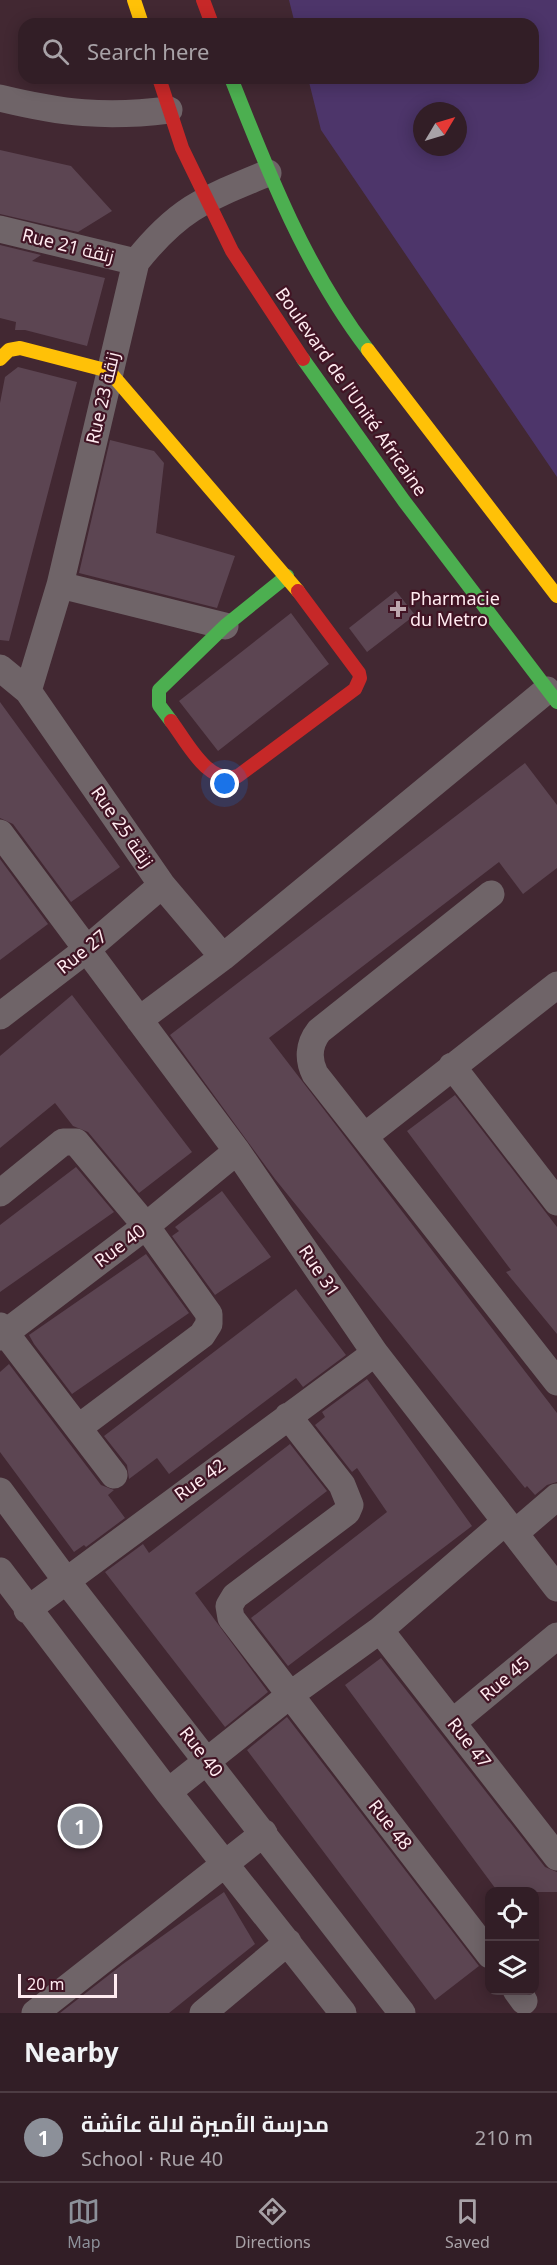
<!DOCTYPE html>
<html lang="en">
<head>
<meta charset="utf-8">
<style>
  :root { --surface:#321e26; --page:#3a272e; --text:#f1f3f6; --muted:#a8a2a7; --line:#4d3c43; --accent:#8c9099 }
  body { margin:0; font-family:"Noto Sans",Cairo,sans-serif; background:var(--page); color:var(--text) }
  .controls { position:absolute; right:18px; bottom:18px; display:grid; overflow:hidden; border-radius:12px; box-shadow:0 3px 15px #0003 }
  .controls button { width:54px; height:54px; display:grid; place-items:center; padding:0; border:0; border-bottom:2px solid var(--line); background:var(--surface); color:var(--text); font:30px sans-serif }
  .compass { position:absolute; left:413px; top:102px; width:54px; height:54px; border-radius:50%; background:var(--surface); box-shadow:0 3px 15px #0003; rotate:52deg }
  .scale { position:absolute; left:18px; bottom:15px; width:99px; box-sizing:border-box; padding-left:6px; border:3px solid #ffebf0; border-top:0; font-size:16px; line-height:21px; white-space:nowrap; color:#ffebf0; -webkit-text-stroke:4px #411424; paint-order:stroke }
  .you { position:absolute; left:225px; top:784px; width:21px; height:21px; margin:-15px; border:4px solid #fff; border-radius:50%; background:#1a73e8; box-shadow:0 0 0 9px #1a73e833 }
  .badge { display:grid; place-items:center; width:39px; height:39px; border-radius:50%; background:var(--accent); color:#fff; font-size:20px; font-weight:700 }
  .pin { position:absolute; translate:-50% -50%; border:3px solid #fff; box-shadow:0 2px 6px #0006 }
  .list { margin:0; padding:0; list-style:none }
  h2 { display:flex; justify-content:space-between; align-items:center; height:78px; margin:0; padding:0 24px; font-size:26px }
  h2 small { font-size:20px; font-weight:400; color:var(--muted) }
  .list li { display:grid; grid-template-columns:39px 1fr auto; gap:18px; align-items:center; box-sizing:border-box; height:90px; padding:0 24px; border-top:2px solid var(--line) }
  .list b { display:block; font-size:22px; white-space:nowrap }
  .list p { margin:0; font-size:20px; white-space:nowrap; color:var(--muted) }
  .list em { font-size:20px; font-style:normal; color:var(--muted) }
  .icon { flex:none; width:33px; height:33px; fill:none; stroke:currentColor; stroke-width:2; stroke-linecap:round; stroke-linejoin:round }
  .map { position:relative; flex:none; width:557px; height:2013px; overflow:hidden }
  .search { position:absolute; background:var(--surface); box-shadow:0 3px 15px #0003; left:18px; right:18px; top:18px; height:66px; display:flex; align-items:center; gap:15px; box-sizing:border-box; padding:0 21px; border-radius:18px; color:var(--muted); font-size:22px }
  .sheet { height:168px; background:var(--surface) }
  nav { display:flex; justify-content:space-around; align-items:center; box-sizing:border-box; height:84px; border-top:2px solid var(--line); background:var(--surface); font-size:16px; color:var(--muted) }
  nav a { display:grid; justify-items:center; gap:3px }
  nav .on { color:var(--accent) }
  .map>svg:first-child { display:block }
  .green { fill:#4d356a; fill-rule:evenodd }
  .building { fill:#5c4552 }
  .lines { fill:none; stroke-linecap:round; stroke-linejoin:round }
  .street { stroke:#6f6468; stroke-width:27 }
  .fast { stroke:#4caf50; stroke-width:14 }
  .slow { stroke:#ffc107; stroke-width:14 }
  .jam { stroke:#c62828; stroke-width:14 }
  .poi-dot { fill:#bda7ae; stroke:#411424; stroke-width:2 }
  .labels { text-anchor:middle; stroke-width:4.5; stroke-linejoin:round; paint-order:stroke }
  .street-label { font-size:18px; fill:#ffebf0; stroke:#411424 }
  .poi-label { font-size:18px; fill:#ffebf0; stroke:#411424; text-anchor:start }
</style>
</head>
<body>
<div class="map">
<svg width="557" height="2013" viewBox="0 0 557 2013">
  <rect width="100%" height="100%" fill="#422832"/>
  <!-- green -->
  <path class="green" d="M289,0H557V477L321,130L308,78H533V24H295ZM422,111H458V147H422Z"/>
  <!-- building -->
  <path class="building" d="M0,150L71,166L112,211L78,232L0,214Z
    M0,245L41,255L32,261L105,278L87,346L25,330H15L16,322L0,318Z
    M18,367L77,382L9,641L0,640V403L5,377Z
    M110,440L154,451L164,463L156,533L235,556L217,608L79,573Z
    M396,591L415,615L367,652L349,628Z
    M291,613L329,664L218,751L179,701Z
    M0,702L120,867L71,902L13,824L0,818Z
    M525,763L557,805V868L523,894L499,862L269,1038L557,1413V1482L547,1485L535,1495L527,1486L525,1488L275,1179L170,1035Z
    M0,859L48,924L0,960Z
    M72,995L192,1152L139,1193L88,1132L73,1126L55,1103L0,1148V1056Z
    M455,1095L557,1227V1334L506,1272L511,1270L407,1131Z
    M76,1167L114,1212L0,1292V1225Z
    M222,1191L271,1257L215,1295L172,1236L179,1231L175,1227Z
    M146,1254L189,1313L72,1394L34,1344L29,1335Z
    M296,1289L346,1355L303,1387L296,1378L169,1474L157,1458L129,1479L127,1465L104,1436Z
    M9,1364L101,1485L114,1490L108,1495L125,1518L86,1547L84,1545L74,1552L0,1452V1372Z
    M367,1379L472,1526L288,1666L251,1618L387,1512L357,1468L352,1472L315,1425L325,1417L322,1412Z
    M290,1444L327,1491L195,1593L268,1692L225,1727L105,1572L143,1544L149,1553Z
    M381,1658L545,1867L557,1872V1892H498L345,1685Z
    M287,1717L479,1966L435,2000L247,1750Z
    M224,1892L255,1944L169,2013H60L123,1964Z"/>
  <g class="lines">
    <!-- street -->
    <path class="street" d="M0,98C62,113 105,118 169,110
      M0,229L136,262
      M60,585L225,626
      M0,668L28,691L162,885L223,957
      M28,691L60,585L136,262C179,208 205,199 268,173
      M0,833L237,1151L375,1353L557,1588
      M491,894L319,1031C308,1045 308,1060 315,1074L557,1382
      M0,1016L86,950L162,885
      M139,1020L223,957L547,690
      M452,1066L557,1202
      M365,1136L557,985
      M0,1193L63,1142H76L146,1226L209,1314V1324L202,1335L78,1428
      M0,1326L114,1475
      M0,1337L146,1226L237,1151
      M288,1416L342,1485L350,1505L347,1512L235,1596L229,1606L231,1618L490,1955
      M0,1491L65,1579L402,2013
      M515,1533L557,1497
      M0,1571L168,1792L343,2013
      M27,1610L375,1353
      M380,1630L557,1857
      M453,1722L557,1636
      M168,1792L290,1695L380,1630L505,1522
      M516,1990L524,2001
      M35,2013L264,1833
      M203,2013L288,1942"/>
    <!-- fast -->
    <path class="fast" d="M231,78C268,172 306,269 368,350
      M303,359L404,501L557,702
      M171,721L159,705V690L225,626L287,576"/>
    <!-- slow -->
    <path class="slow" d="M134,0L142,24
      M368,350L557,596
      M0,359L9,350L20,348L109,371L298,591"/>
    <!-- jam -->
    <path class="jam" d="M203,0L212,24
      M159,78L182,148L232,251L303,359
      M171,721C187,742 208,786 238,776L355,689L360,678L359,673L298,591"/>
  </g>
  <!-- markers -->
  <path class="poi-dot" d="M395 600h6v6h6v6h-6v6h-6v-6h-6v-6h6z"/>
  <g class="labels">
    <!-- street labels -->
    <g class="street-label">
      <text transform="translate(68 246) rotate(14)" y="6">Rue 21 زنقة</text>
      <text transform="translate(351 392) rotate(55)" y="6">Boulevard de l'Unité Africaine</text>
      <text transform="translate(103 398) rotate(-77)" y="6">Rue 23 زنقة</text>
      <text transform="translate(122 827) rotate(55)" y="6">Rue 25 زنقة</text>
      <text transform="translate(82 952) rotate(-39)" y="6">Rue 27</text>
      <text transform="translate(120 1246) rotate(-37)" y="6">Rue 40</text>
      <text transform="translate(319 1271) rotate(56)" y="6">Rue 31</text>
      <text transform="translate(200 1480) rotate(-36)" y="6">Rue 42</text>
      <text transform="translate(505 1679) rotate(-40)" y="6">Rue 45</text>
      <text transform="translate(469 1743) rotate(52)" y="6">Rue 47</text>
      <text transform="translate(201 1752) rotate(52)" y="6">Rue 40</text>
      <text transform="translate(390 1825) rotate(52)" y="6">Rue 48</text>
    </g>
    <!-- poi labels -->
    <g class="poi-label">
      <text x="410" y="605">Pharmacie<tspan x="410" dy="21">du Metro</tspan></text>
    </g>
  </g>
</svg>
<div class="controls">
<button><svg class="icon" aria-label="locate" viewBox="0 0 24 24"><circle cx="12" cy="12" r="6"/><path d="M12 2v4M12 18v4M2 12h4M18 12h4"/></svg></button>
<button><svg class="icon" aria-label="layers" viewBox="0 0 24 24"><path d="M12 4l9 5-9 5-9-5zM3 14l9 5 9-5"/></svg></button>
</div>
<svg class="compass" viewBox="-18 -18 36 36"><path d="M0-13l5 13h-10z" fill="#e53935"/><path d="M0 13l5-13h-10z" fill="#a8a2a7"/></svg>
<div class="scale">20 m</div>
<div class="you"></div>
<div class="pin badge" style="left:80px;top:1826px">1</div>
<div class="search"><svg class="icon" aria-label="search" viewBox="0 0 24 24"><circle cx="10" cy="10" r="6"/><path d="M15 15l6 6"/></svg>Search here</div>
</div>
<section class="sheet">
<h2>Nearby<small></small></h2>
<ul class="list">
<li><span class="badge">1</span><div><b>مدرسة الأميرة لالة عائشة</b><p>School · Rue 40</p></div><em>210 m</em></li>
</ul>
</section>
<nav>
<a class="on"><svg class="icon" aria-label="map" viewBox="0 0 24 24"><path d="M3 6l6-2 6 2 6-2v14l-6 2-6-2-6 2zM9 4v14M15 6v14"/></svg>Map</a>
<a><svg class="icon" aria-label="directions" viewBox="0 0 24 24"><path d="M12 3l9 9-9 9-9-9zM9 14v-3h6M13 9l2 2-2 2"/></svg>Directions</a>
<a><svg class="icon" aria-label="saved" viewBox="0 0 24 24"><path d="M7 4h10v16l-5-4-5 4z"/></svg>Saved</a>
</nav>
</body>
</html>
